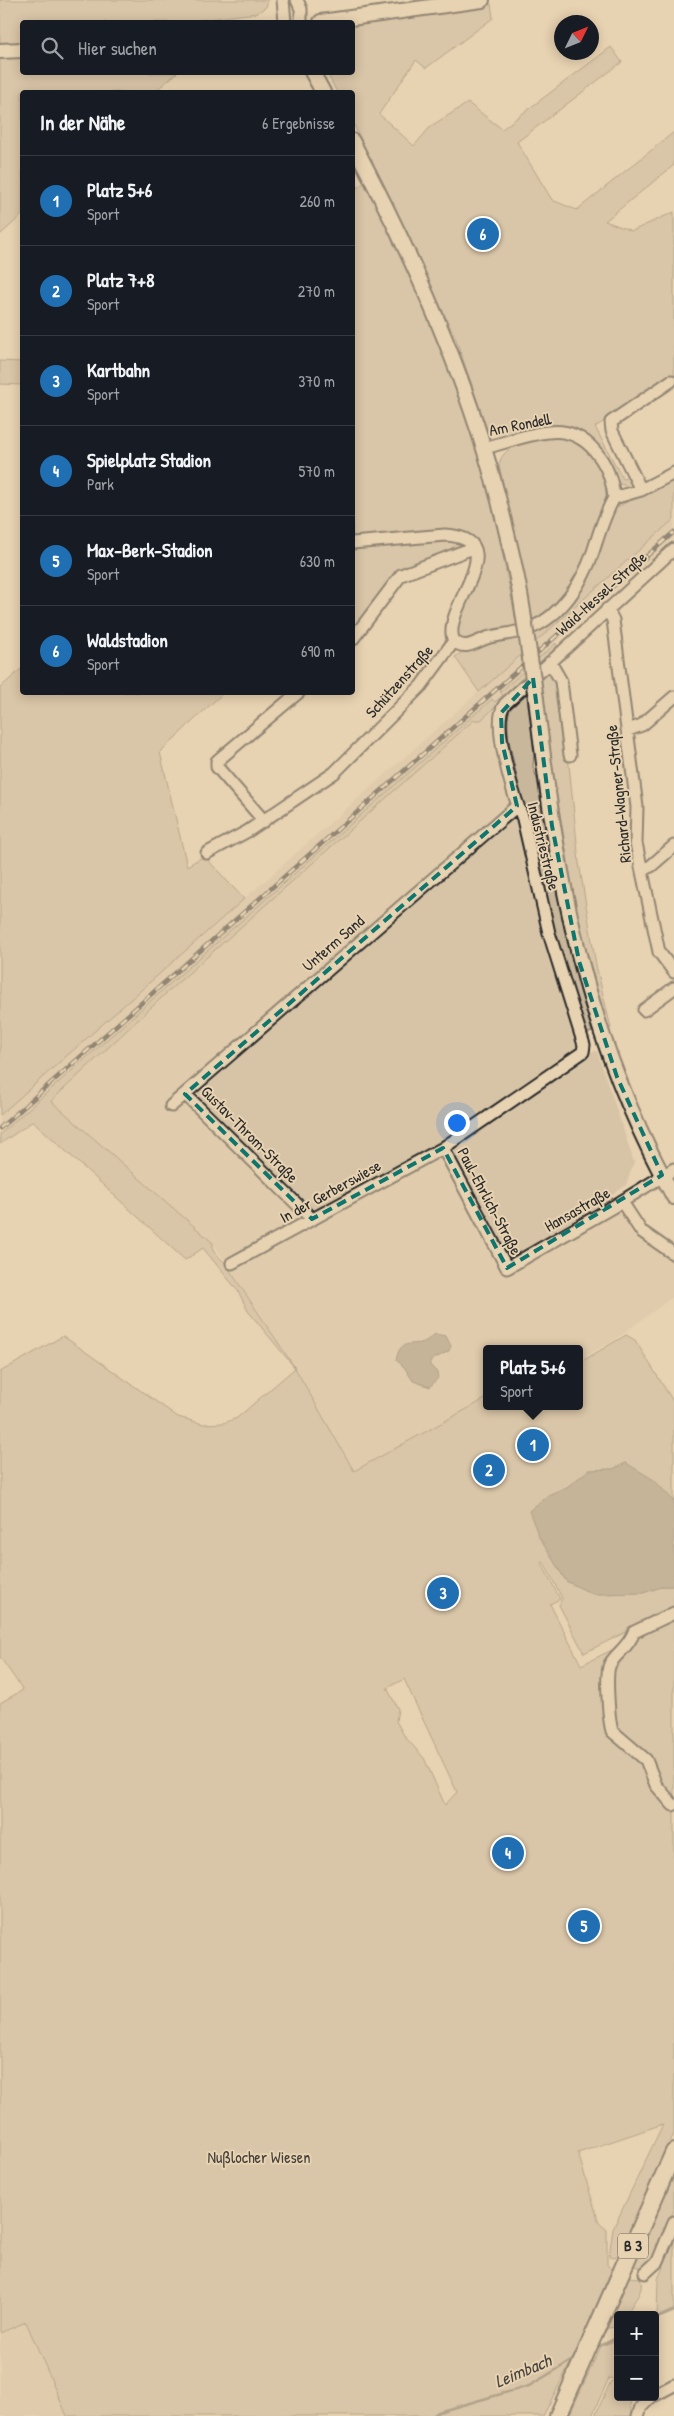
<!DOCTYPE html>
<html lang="de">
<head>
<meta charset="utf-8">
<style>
  :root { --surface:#171b24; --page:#242831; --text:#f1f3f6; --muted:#9ea1a6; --line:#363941; --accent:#1f6fb2 }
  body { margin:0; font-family:"Patrick Hand",sans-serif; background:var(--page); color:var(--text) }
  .controls { position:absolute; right:15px; bottom:15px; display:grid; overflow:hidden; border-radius:5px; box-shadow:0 2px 12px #0003 }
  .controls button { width:45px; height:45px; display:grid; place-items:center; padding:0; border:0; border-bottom:1px solid var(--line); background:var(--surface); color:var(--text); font:25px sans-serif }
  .compass { position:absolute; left:554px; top:15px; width:45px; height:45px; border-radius:50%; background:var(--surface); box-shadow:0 2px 12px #0003; rotate:47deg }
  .you { position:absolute; left:456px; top:1122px; width:18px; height:18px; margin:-12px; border:4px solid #fff; border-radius:50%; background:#1a73e8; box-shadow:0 0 0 8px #1a73e833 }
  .badge { display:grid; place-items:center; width:32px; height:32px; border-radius:50%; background:var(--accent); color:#fff; font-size:16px; font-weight:700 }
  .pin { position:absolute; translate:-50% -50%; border:2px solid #fff; box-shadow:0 1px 5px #0006 }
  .popup { position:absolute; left:483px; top:1345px; width:100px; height:65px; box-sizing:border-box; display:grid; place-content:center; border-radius:5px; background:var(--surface); filter:drop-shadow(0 1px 4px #0005); font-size:16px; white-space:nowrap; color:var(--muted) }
  .popup b { font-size:19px; color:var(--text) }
  .popup::after { content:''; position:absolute; left:50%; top:100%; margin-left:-10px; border:10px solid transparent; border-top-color:var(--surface) }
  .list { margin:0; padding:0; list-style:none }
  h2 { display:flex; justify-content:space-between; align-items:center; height:65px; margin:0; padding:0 20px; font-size:21px }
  h2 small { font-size:16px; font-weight:400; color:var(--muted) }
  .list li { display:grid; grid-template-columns:32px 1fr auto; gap:15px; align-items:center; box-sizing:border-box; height:90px; padding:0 20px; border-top:1px solid var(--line) }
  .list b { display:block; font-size:19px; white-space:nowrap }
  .list p { margin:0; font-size:16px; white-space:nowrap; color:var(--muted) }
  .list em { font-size:16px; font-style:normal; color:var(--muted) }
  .icon { flex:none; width:28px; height:28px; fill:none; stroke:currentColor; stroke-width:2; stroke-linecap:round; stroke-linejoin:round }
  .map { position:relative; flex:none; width:674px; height:2416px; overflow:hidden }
  .search { position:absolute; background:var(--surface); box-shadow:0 2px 12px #0003; left:20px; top:20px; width:335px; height:55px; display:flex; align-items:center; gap:12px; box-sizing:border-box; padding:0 18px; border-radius:5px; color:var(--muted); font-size:19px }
  .panel { position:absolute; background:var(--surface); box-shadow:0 2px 12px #0003; left:20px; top:90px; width:335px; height:605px; border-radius:5px }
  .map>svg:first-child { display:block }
  .built { fill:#d7c4a6 }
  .green { fill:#c8b79b; stroke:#7a7163; fill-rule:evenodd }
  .water { fill:#9d907c; stroke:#6f685c }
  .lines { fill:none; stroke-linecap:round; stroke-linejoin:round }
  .stream { stroke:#6f685c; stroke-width:2.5 }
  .minor-casing { stroke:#2b2b2b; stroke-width:15 }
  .major-casing { stroke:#2b2b2b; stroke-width:18 }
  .highway-casing { stroke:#2b2b2b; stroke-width:20 }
  .minor { stroke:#e7d2b1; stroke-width:11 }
  .major { stroke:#e7d2b1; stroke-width:14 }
  .highway { stroke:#e7d2b1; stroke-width:16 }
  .rail-casing { stroke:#2b2b2b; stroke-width:4.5 }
  .rail { stroke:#e7d2b1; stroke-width:2.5; stroke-dasharray:8; stroke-linecap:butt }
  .major-bridge-casing { stroke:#2b2b2b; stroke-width:18; stroke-linecap:butt }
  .major-bridge { stroke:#e7d2b1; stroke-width:14 }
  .marked { fill:none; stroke:#0f766e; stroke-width:4; stroke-dasharray:10 6; stroke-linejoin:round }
  .labels { text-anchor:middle; stroke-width:4; stroke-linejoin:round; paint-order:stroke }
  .shield { fill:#e7d2b1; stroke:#635d53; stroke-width:1 }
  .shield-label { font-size:15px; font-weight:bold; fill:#2b2b2b }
  .street-label { font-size:16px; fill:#2b2b2b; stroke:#e7d2b1 }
  .park-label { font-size:16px; fill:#43403c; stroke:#e7d2b1 }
  .water-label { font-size:18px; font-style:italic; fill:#48443f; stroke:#e7d2b1 }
</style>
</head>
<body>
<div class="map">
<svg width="674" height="2416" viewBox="0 0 674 2416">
  <rect width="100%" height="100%" fill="#e7d2b1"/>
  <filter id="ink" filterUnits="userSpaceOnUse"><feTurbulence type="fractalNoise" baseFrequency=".02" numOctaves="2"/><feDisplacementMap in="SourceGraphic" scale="10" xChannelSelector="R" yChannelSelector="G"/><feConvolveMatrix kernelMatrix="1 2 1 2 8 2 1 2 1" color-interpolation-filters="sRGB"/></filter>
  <g filter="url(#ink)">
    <!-- built -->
    <path class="built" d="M674,519V538L500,692L503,695L495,703L492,700L0,1134V1115Z
      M491,710L507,724L509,741L583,1035L591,1052L597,1051L634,1162L626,1185L611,1196L636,1234L674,1261V1296L613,1341L579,1360V1349H487V1398L354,1471L295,1368L213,1243L50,1101L172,988L474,720H481Z
      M26,2322L67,2416H0V2333Z"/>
    <!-- green -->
    <path class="green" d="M0,0H268L266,7L257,13L181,22H22V42L0,44Z
      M491,4L493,18L426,68L416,60L379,114L414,146L431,126L468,103L502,129L611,47L622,62L517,142L552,200L577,210L674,132V165L605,221L632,231L674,212V378L595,427L623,479L630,477L633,483L630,487L620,484L612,476L608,465L561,427L550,426L510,436L487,429L456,339L353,123L352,92H337L327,73L352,72L353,26Z
      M22,58V72L177,73L154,92H22V215L0,235V59Z
      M366,181L434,326L465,413L492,503L519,635L551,621L603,535L615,508L674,478V519L479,692L455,657L462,652L463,641L459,638C453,616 477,584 482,562L477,549L455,546L390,584L356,625L353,623L352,192Z
      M0,361L22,362V385L0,384Z
      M554,436C581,440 607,460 606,491C606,506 598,521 593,535C581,569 565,601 533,620L499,465C502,443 536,439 554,436Z
      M556,643L557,651L481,720H474L172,988L51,1101L213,1243V1251L225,1263L295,1368L354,1471L487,1398V1406H579V1363L626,1335L635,1340L674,1403V1501L626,1463L613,1469L589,1470L567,1487L548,1495L539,1537L566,1581L593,1594L643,1593L664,1586H674V1608L584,1653L559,1605L562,1598L544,1563L541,1562L560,1599L550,1604L581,1665L674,1620V2134L621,2251L615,2257L609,2256L613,2229L663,2124L578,2153L599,2223L607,2230V2265L612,2269L577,2350L543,2416H67L26,2322L0,2333V1703L23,1690L0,1657V1372L63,1336L178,1417L203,1424L224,1423L237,1418L295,1368L248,1311L238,1291L203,1248L185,1260L33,1121L0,1144V1134L492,699L495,702L503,695L500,692ZM404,1679L457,1792L445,1805L424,1758L405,1737L396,1721L398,1709L387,1688Z
      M22,668V692L223,693L160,752L187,866L204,856L244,899L0,1115V688Z
      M556,673L568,755L579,863L596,965L611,1028H608L578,921L553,772L541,674Z
      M527,694L534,752L533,767L537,779C550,865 567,949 592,1032L583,1035L546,907L509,741C507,723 505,699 527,694Z
      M674,2165V2210L650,2263L643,2268L634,2266Z
      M674,2241V2309L657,2317L658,2279Z
      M629,2277L640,2278C646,2291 631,2303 627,2315H618V2326L604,2329Z
      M618,2340V2380L609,2378L592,2416H569L601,2346Z
      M611,2381L618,2383V2397H632L630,2405L632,2416H595Z"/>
    <!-- water -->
    <path class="water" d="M435,1334L446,1336L451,1346L449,1351L430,1361V1365L437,1372L438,1378L430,1387L413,1381L404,1367L396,1360C400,1342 405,1345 420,1343C426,1342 431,1337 435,1334Z
      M626,1463L654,1480L674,1501V1586H664L643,1593L593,1594L566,1581L539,1537L529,1511L548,1495L567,1487L589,1470L613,1469Z"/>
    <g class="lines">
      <!-- stream -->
      <path class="stream" d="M655,2319L674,2311
        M594,2349L618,2337
        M433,2416L438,2412L529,2386L576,2358"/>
      <!-- minor casing -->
      <g class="minor-casing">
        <path id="minor" d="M283,0L285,22
          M297,0L301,9V22
          M484,448C505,443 527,434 548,432C587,427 611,464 614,498
          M641,490L612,431L611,422L671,381
          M614,498L641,490L674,473
          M352,543L445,535C518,539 438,611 454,641
          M607,609L613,620L637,807L636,843L659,952L674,972
          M352,640L401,575L473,548
          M454,641C465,652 478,640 490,637C503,634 518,633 531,628C561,616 583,582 593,552C599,534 604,515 614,498
          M550,662L561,681L570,755
          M628,730L642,725L674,697
          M264,821L217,767V761L299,692
          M207,853L248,831L334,773L421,686L454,641
          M642,870L651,866L674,846
          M644,1010L674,988
          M185,1094L312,1219
          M171,1106L517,806
          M443,1148L507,1268L611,1208L674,1169
          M622,1202L641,1231L674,1254
          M232,1263L443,1148L583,1052L584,1045L549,933L523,819C514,797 490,722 505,704L674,549
          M673,1805L656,1785L646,1760L612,1731C609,1721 605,1673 610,1664C618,1651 628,1648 634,1632L674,1613
          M645,2273L658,2261L674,2222
          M655,2395L674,2385
          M638,2416L641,2407L651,2397"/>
      </g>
      <!-- major casing -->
      <g class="major-casing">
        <path id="major" d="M321,22L482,0
          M0,51L22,50
          M312,72L323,92
          M352,141C413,257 466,375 499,501C508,538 518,575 523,612
          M536,699C557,879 584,1036 674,1197"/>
      </g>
      <!-- highway casing -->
      <g class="highway-casing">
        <path id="highway" d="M558,2416L674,2152"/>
      </g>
      <!-- minor -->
      <use href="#minor" class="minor"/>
      <!-- major -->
      <use href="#major" class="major"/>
      <!-- highway -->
      <use href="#highway" class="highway"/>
      <!-- rail casing -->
      <g class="rail-casing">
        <path id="rail" d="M0,1128L674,532"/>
      </g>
      <!-- rail -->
      <use href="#rail" class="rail"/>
      <!-- major-bridge casing -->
      <g class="major-bridge-casing">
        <path id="major-bridge" d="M523,612L536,699"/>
      </g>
      <!-- major-bridge -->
      <use href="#major-bridge" class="major-bridge"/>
    </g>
  </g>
  <!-- marked area -->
  <path d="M0 0H674V2416H0ZM533,678L552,826L579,961L617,1077L662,1175L507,1268L443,1148L312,1219L185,1094L517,806L502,742L501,713Z" fill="#e7d2b1" fill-opacity=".55" fill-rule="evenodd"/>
  <path class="marked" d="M533,678L552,826L579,961L617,1077L662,1175L507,1268L443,1148L312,1219L185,1094L517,806L502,742L501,713Z"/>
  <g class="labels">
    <!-- shield labels -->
    <rect class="shield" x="618" y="2233.5" width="30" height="25" rx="4"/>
    <g class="shield-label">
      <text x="633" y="2251">B 3</text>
    </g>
    <!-- street labels -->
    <g class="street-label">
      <text transform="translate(520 424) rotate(-11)" y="6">Am Rondell</text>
      <text transform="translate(601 593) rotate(-42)" y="6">Waid-Hessel-Straße</text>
      <text transform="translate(399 681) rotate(-48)" y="6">Schützenstraße</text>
      <text transform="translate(618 794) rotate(-96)" y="6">Richard-Wagner-Straße</text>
      <text transform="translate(544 846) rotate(76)" y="6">Industriestraße</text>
      <text transform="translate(333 943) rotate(-41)" y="6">Unterm Sand</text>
      <text transform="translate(250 1134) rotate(45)" y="6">Gustav-Throm-Straße</text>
      <text transform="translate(330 1191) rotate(-29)" y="6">In der Gerberswiese</text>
      <text transform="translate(490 1201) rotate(62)" y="6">Paul-Ehrlich-Straße</text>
      <text transform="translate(577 1209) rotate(-30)" y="6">Hansastraße</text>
    </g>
    <!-- park labels -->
    <g class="park-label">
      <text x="259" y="2163">Nußlocher Wiesen</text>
    </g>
    <!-- water labels -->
    <g class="water-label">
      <text transform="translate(523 2371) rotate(-23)" y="6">Leimbach</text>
    </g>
  </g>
</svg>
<div class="controls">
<button>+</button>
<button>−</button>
</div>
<svg class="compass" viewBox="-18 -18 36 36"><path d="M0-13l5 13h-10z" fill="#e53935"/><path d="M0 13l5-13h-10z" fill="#9ea1a6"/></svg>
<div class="you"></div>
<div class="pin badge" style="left:533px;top:1445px">1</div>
<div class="popup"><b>Platz 5+6</b>Sport</div>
<div class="pin badge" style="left:489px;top:1470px">2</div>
<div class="pin badge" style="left:443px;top:1593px">3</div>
<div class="pin badge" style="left:508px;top:1853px">4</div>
<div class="pin badge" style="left:584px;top:1926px">5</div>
<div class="pin badge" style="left:483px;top:234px">6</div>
<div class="search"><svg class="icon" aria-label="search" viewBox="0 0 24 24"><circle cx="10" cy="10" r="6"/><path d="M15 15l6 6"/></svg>Hier suchen</div>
<section class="panel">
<h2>In der Nähe<small>6 Ergebnisse</small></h2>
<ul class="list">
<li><span class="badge">1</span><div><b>Platz 5+6</b><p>Sport</p></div><em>260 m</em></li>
<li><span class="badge">2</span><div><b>Platz 7+8</b><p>Sport</p></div><em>270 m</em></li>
<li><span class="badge">3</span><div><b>Kartbahn</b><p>Sport</p></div><em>370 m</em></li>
<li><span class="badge">4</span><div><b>Spielplatz Stadion</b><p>Park</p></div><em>570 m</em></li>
<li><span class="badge">5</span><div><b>Max-Berk-Stadion</b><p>Sport</p></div><em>630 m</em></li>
<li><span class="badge">6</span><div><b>Waldstadion</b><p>Sport</p></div><em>690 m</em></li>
</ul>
</section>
</div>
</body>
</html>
